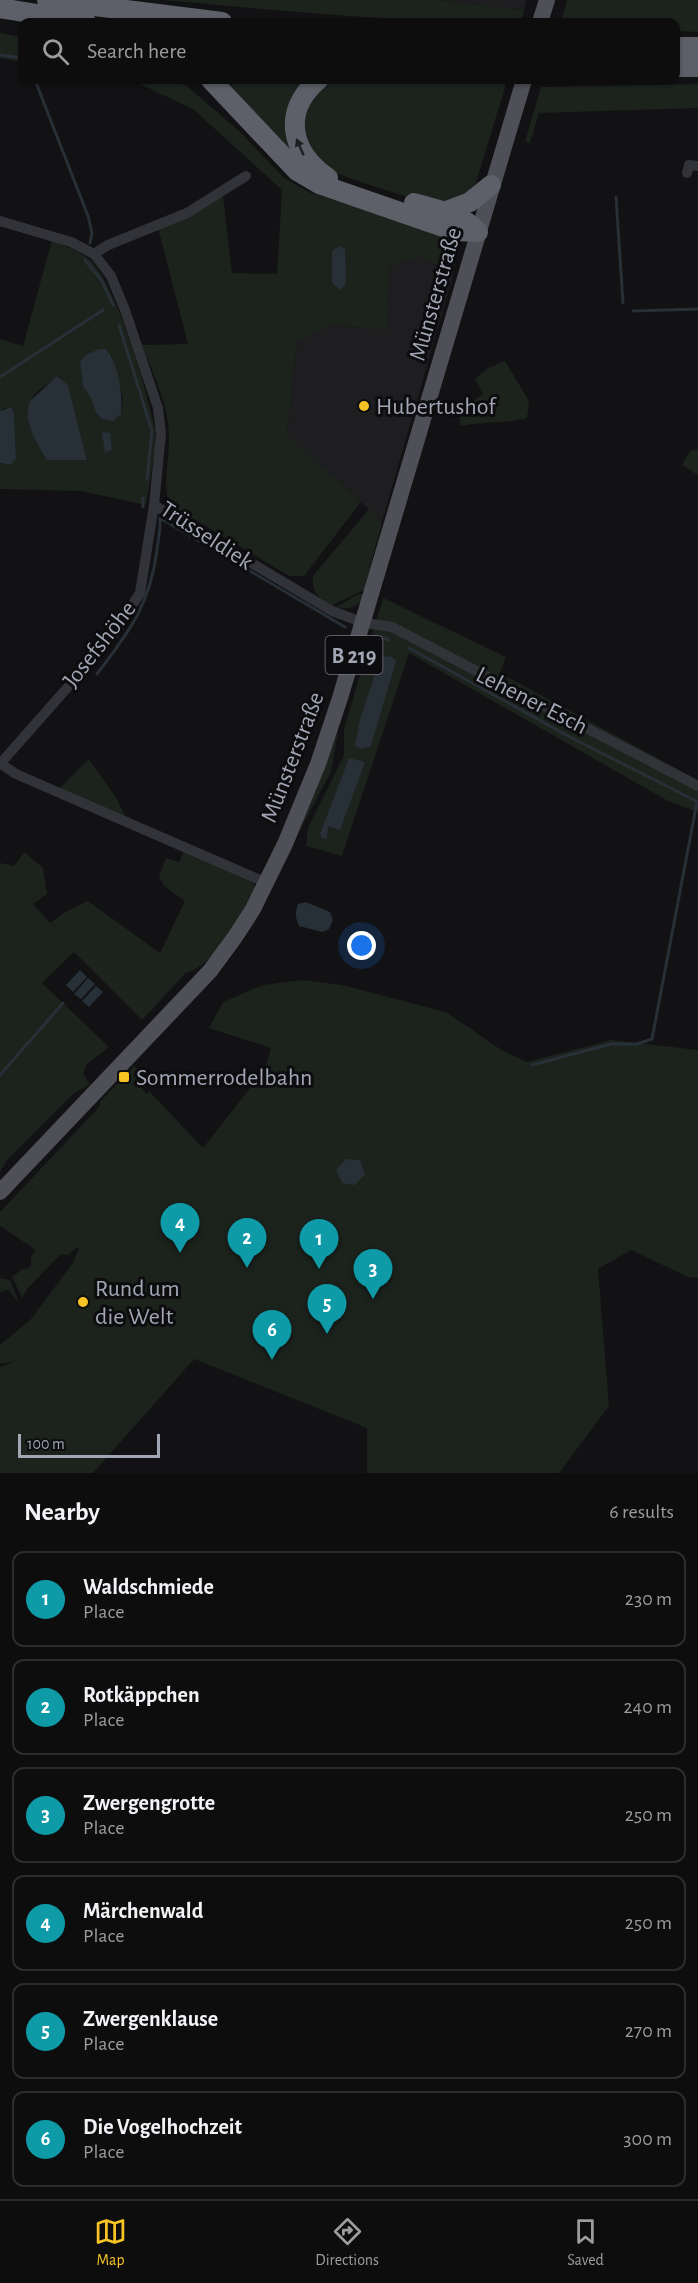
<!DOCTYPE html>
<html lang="en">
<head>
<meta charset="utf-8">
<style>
  :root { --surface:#0e0d0e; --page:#1c1b1c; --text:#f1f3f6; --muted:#9b9c9e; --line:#2e2d2e; --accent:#f8c424 }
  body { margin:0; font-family:"Alegreya Sans",sans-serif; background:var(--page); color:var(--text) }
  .scale { position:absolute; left:18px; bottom:15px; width:142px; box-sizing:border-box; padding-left:6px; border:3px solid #a2a6b4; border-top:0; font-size:16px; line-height:21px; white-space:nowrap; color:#a2a6b4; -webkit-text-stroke:4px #0d0c0e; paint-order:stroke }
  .you { position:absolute; left:362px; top:946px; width:21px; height:21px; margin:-15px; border:4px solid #fff; border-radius:50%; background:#1a73e8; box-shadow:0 0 0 9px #1a73e833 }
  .badge { display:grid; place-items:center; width:39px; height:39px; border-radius:50%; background:var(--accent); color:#fff; font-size:20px; font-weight:700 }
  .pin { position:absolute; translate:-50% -50px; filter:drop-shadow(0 2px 3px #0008) }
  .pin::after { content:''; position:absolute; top:32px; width:21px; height:18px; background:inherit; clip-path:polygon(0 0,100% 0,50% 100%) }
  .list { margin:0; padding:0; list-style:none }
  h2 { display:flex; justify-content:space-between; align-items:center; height:78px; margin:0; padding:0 24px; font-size:26px }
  h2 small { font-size:20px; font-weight:400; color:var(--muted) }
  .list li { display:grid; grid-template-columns:39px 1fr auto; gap:18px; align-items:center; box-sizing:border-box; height:96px; margin:0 12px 12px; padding:0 12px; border:2px solid var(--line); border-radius:12px }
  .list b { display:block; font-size:22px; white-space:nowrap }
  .list p { margin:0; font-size:20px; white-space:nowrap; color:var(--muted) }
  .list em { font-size:20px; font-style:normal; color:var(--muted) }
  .icon { flex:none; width:33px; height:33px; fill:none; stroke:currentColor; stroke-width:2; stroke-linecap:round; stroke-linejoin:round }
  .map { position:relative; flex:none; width:698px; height:1473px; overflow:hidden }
  .search { position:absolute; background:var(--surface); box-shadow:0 2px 4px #0004; left:18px; right:18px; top:18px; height:66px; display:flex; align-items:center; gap:15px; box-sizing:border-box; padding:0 21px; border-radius:12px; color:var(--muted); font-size:22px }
  .sheet { height:726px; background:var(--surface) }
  nav { display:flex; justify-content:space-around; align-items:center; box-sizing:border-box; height:84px; border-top:2px solid var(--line); background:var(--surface); font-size:16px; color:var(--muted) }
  nav a { display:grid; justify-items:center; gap:3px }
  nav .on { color:var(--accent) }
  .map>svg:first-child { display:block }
  .built { fill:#1e1d20 }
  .green { fill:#1c231d; fill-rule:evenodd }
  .water { fill:#272f37 }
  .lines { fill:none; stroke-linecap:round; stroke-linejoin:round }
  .stream { stroke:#272f37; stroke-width:3 }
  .minor { stroke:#323338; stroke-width:10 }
  .primary { stroke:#4e4f57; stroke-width:16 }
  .motorway { stroke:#5e6069; stroke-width:20 }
  .oneway { fill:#1d1d20 }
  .poi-dot { fill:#f8c424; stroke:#0d0c0e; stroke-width:2 }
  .labels { text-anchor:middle; stroke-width:6; stroke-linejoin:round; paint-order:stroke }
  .shield { fill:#0d0c0e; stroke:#757882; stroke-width:1.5 }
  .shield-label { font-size:22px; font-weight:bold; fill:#a2a6b4 }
  .street-label { font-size:24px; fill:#a2a6b4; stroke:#0d0c0e }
  .poi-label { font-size:24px; fill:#a2a6b4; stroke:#0d0c0e; text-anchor:start }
</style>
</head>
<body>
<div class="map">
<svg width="698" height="1473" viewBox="0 0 698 1473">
  <rect width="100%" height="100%" fill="#121113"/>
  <!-- built -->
  <path class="built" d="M437,0H526L524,10Z
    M420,257L440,268L452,279L382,522L287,434L297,342L330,325L387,330L390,266Z"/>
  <!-- green -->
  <path class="green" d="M164,0H437L524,10L521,22C401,23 283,11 164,0Z
    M567,0H698V32L676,31V22H561Z
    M0,33L22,37V62L0,58Z
    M131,80H173L187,86L239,131L284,178L311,193L452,237L458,247L452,279L440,268L420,257L390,266L387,330L330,325L297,342L287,434L361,502L304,576H289L169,504C162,481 170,458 169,434C168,403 153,374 142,345L188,344L158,228L223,196L232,273L277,274L282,190L193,109Z
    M216,80H307L297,159Z
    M333,80H445L506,84L475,186C468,197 452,203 440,205C434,206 335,175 330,170C323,164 309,150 306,142C296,117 312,91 333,80Z
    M698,84V108L539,113L530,143L525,142L541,87Z
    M52,240C65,246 82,252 92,262C119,293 146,387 155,429V450L146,505L81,491L0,489V463L11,465L16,459L14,412L13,409L5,408L0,411V339L23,346ZM112,356L123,399L121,414L98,417L90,394L83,387L80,361ZM57,376L68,385L87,460H47C36,442 18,413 35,394C41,387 51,383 57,376Z
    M505,361L529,401L527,418C505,424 483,421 460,426V410L483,394L475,379L488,368Z
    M698,449V475L682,465L690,451Z
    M369,509L382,522L364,590L332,605C318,597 312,593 313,576Z
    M359,594H364C359,607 350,611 336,607Z
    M383,598L506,657L500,673L698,780V812L668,801L409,653L342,856L306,846L308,828L344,755V729Z
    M369,634L339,725L331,772L294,841Z
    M89,759L115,796L126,817L59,789Z
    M184,851L254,883L256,888C241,912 214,967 186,973L142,1020L74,952L42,983L109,1047L87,1064L83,1074L90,1084L72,1095L7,1160L0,1172V863L14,866L24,852L43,868L47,894L33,904L50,923L65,912L88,901L160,953L185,901L164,886L159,876L166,858L179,862Z
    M302,980L342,985L446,1012L503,1051L527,1062L611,1040L698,1050V1278L688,1277L631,1250L598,1269L609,1406L559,1473H367V1428L194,1359L93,1473H0V1367L15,1361L0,1364V1345L31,1319L72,1264L79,1249L77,1247L68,1255L61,1254L27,1289L22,1298L12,1277L22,1269H28L31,1265V1256L36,1250L0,1226V1212L100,1106V1102L134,1066L146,1074L147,1079L140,1086L147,1094L149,1091L203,1148L265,1069L271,1048L209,1028L223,1002L263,985Z
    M0,1278L10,1280L19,1302L8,1290L0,1292Z"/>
  <!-- water -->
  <path class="water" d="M339,246L345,249L346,284L340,290L332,283V251Z
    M99,349H106C119,365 123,394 121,414L113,421C89,420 98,401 83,387L80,361L86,355Z
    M57,376L68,385L87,460H47C37,444 22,420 30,401Z
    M11,407L14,412L16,459L11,465L0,463V411Z
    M102,432L110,433L112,450L105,453Z
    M381,656L392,657L396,661L371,746L362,749L355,746L360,719Z
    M349,758L365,762L340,830L328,826L327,839L322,838L320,834Z
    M306,902L330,912L333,920L329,929L322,932L299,926C295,917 295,913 298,904Z
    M80,970L87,977L73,992L66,985Z
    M88,978L95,984L81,999L74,994Z
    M96,986L103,992L89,1007L82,1001Z
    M346,1159L360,1160L365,1174L355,1185L342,1183L336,1170Z"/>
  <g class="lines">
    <!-- stream -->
    <path class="stream" d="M0,55L22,58
      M35,80L88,216L92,233L90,243
      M616,197L623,303
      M85,260L102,281L113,305
      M633,311L698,309
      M119,325L152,431L147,479
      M0,377L103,310
      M143,507V498
      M160,518L345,627
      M379,636L389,640
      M409,648L568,736L698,802
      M97,674C129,632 150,605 157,550C158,540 161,528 160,518
      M532,1065L611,1044H637L652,1039L697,802
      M0,1075L63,1003"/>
    <!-- minor -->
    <path class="minor" d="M687,173L689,165L698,166
      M0,221L71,242L94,254L111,276L125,310L158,408L161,434L154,505L140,593L112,637L0,764
      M94,254L108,245L187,213L246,176
      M154,505L332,611L364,623L392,627L698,786
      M1,764L16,774L267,883"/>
    <!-- primary -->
    <path class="primary" d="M540,22L547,0
      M0,1192L210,971L235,937L253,909L285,844L318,764L340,698L524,80"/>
    <!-- motorway -->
    <path class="motorway" d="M47,0L222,22
      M0,8L86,22
      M676,47H698
      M676,67H698
      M211,80L297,171L319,184L455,231L478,232
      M318,80C282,111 290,152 328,178
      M414,203C437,210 462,213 478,232
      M444,212L470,202L491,185"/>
  </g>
  <!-- one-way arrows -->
  <defs><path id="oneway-solid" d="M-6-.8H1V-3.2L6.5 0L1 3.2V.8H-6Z" transform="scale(1.5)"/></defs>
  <use class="oneway" href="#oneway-solid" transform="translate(300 147) rotate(-114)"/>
  <!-- markers -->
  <g class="poi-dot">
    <circle cx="364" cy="406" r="6"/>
    <rect x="118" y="1071" width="12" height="12" rx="3"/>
    <circle cx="83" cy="1302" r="6"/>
  </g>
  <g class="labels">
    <!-- shield labels -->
    <rect class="shield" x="325.5" y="636" width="57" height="38" rx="4.5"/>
    <g class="shield-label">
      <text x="354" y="663">B 219</text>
    </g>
    <!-- street labels -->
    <g class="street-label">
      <text transform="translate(435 294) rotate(-74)" y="8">Münsterstraße</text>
      <text transform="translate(207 535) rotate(33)" y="8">Trüsseldiek</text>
      <text transform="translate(99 644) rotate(-52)" y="8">Josefshöhe</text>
      <text transform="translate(532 700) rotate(27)" y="8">Lehener Esch</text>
      <text transform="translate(292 757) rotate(-69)" y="8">Münsterstraße</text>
    </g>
    <!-- poi labels -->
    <g class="poi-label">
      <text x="376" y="414">Hubertushof</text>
      <text x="136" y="1085">Sommerrodelbahn</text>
      <text x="95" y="1296">Rund um<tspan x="95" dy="28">die Welt</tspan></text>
    </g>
  </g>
</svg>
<div class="scale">100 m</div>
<div class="you"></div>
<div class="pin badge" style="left:319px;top:1269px;background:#0f9aa8">1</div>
<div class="pin badge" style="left:247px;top:1268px;background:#0f9aa8">2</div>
<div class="pin badge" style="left:373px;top:1299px;background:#0f9aa8">3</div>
<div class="pin badge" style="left:180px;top:1253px;background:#0f9aa8">4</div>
<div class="pin badge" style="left:327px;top:1334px;background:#0f9aa8">5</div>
<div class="pin badge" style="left:272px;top:1360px;background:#0f9aa8">6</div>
<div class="search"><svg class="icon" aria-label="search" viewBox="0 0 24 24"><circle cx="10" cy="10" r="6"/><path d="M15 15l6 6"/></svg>Search here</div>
</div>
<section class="sheet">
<h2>Nearby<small>6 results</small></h2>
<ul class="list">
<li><span class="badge" style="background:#0f9aa8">1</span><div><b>Waldschmiede</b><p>Place</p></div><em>230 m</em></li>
<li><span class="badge" style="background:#0f9aa8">2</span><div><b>Rotkäppchen</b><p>Place</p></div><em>240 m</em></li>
<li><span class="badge" style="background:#0f9aa8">3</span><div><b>Zwergengrotte</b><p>Place</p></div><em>250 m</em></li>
<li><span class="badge" style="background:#0f9aa8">4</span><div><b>Märchenwald</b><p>Place</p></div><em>250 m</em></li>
<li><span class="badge" style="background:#0f9aa8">5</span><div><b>Zwergenklause</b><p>Place</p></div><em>270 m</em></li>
<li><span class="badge" style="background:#0f9aa8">6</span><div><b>Die Vogelhochzeit</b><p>Place</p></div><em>300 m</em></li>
</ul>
</section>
<nav>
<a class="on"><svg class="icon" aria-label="map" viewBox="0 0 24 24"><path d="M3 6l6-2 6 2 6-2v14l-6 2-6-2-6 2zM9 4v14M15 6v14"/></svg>Map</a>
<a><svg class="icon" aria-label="directions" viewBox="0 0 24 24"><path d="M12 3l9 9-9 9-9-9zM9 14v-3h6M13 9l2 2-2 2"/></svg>Directions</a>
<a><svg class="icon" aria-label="saved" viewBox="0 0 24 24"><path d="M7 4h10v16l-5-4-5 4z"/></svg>Saved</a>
</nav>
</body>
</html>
